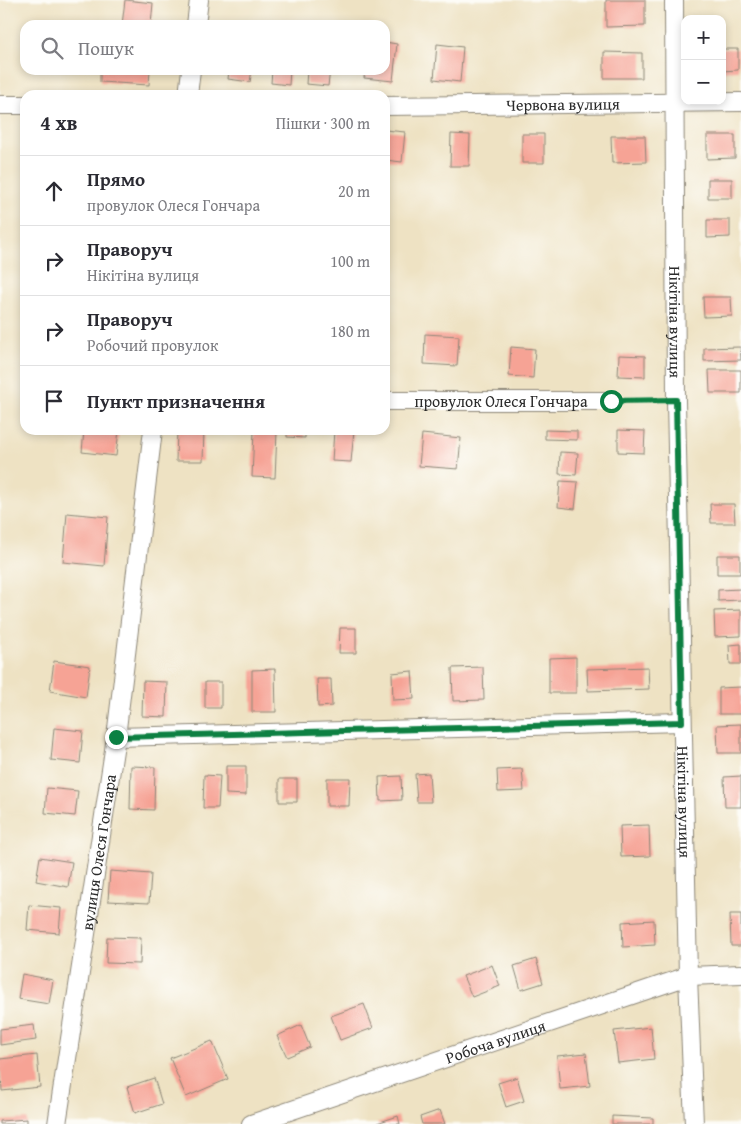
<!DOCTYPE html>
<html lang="uk">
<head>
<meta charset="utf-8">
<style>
  :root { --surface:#fff; --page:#f2f2f3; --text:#2b2b33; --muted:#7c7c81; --line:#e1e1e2 }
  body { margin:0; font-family:"Gentium Book Plus",serif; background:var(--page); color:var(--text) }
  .controls { position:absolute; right:15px; top:15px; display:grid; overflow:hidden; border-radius:10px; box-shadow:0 2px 8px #0003 }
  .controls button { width:45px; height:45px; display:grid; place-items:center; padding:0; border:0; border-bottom:1px solid var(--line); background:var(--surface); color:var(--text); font:25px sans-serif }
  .stop { position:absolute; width:15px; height:15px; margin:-11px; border:4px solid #0b8043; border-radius:50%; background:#fff }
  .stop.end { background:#0b8043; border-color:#fff; box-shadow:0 1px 5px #0008 }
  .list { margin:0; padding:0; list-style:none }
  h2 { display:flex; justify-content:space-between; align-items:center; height:65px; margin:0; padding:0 20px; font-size:21px }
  h2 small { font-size:16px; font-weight:400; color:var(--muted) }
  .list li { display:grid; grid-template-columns:32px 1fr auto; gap:15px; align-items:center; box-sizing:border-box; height:70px; padding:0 20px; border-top:1px solid var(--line) }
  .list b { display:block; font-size:19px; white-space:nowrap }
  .list p { margin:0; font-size:16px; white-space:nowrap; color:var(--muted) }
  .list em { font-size:16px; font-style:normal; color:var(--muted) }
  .icon { flex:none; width:28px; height:28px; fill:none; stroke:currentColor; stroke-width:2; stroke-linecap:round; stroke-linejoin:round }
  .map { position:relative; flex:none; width:741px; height:1124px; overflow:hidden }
  .search { position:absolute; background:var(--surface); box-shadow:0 2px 8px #0003; left:20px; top:20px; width:370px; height:55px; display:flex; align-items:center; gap:12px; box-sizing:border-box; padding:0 18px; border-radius:15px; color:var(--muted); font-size:19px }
  .panel { position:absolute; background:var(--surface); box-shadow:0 2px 8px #0003; left:20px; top:90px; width:370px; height:345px; border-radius:15px }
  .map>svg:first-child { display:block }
  .building { fill:#f6a395 }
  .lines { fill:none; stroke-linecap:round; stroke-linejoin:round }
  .street-casing { stroke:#8c8677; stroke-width:20 }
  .path { stroke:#8c8677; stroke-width:3; stroke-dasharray:1 4; stroke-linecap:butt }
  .street { stroke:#fff; stroke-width:18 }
  .route { stroke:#0b8043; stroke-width:6 }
  .labels { text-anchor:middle; stroke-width:4.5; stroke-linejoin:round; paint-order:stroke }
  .street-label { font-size:16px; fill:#2b2b2b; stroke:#fdfcf7 }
</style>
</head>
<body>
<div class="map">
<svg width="741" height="1124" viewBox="0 0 741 1124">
  <rect width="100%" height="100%" fill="#fdfcf7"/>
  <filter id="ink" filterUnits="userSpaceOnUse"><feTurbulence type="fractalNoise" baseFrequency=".02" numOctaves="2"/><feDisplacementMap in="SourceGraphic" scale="10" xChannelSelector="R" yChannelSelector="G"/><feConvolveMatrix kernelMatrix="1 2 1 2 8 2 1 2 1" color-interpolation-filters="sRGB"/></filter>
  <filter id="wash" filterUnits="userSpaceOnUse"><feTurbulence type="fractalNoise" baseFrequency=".0096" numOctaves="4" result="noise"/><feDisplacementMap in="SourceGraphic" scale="20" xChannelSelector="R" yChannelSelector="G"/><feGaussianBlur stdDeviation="1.12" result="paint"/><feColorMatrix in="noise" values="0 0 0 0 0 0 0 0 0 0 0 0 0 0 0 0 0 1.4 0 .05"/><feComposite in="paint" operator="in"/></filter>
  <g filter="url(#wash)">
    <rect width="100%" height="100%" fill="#eee2c3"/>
    <g id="blocks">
      <!-- building -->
      <path class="building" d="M125,0L153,3L151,25H122Z
        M606,0H645V26L606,27Z
        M385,42L397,44L393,81L364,78L365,70H385Z
        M437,44L463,47L460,82L434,79Z
        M722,49H738V70L722,71Z
        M604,52L642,53V78H604Z
        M100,70H150L149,85L100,82Z
        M229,70H252L250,82L228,79Z
        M272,70H290L289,85L271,83Z
        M307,70H330L328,86L306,84Z
        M385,130L405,132L402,162L385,160Z
        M451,134L470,135L469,166H450Z
        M522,134H544V163H522Z
        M707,135H735V158L707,159Z
        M611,136H645L646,162L612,163Z
        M708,179H732V198H708Z
        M707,220H730V237L707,238Z
        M703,297H731L732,316L704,317Z
        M425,334L459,336L457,366L424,364Z
        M511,347L535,349L533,378L509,376Z
        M740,347L741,360L704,361V348Z
        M619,355L645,356V377L618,376Z
        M709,370H741V393H710Z
        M84,430H119L116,456L82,452Z
        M177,430H204L203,461H176Z
        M287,430H305V438L287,437Z
        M334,430H354L351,462L332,461Z
        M545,430L577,431V440L545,439Z
        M618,430L645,431L644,453L618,452Z
        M254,431L277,432L275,478L252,477Z
        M422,434L461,438L458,469L419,466Z
        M560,452L578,453L576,475L559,474Z
        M560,481L578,482L575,509L558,507Z
        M710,504H734L735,523H711Z
        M67,513L108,517L104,566L63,562Z
        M717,555H740V574H717Z
        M741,589V600L718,601V590Z
        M741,610V636L715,637L714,611Z
        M340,628H356V653H339Z
        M741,644V664H730L729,645Z
        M576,657V693H549V658Z
        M54,661L90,666L86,697L50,691Z
        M483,667L484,700L453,701L452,668Z
        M648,667L649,689L588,691L587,669Z
        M275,669L276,712H252V670Z
        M412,671L414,699L393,700L392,673Z
        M317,679H331L332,706L318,707Z
        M143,681L167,682L166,717L142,716Z
        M205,682H221V708H205Z
        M741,687V714H719V688Z
        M741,724V753H718L717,725Z
        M54,728L83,731L80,763L51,760Z
        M131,766L155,767L154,810L130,809Z
        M226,766H246V795L226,794Z
        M522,769L524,791L498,792L497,770Z
        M429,773L431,802H417L415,774Z
        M204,775L220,776L218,808H203Z
        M401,776L402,800L380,801L379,777Z
        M741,776V807H725L724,777Z
        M327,778H350L349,806H327Z
        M279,779H297V802H279Z
        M47,788L78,791L75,816L45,813Z
        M649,825L650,856L621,857L620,826Z
        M40,857L72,862L68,887L36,881Z
        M110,871L151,874L149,903L108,901Z
        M29,905L61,908L59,933L27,930Z
        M730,914H741V946H731Z
        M654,920L655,945L623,947L622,922Z
        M107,937L141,938L140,964L106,963Z
        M536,959L543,983L521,990L514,966Z
        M492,965L500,986L472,997L463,976Z
        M22,974L53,980L49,1004L18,999Z
        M364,1004L373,1028L340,1040L331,1016Z
        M34,1025L36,1040L0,1045V1029Z
        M301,1025L310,1047L287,1057L277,1036Z
        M651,1027L654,1059L618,1063L614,1031Z
        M212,1041L228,1079L186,1097L170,1058Z
        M586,1053L590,1086L560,1089L557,1056Z
        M37,1055L40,1087L2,1091L0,1059Z
        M517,1077L524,1101L506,1107L498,1083Z
        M154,1078L162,1104L135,1113L127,1087Z
        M440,1110L445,1124H422L420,1117Z
        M398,1116L400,1124H378L377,1123Z
        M612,1116L653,1118V1124H612Z
        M27,1119V1124H0V1121Z"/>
    </g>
  </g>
  <g filter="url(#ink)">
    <use href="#blocks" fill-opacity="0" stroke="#8c8677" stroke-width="1"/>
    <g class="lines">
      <!-- street casing -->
      <g class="street-casing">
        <g id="street">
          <path id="s1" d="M674,0L676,401L688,976L694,1124"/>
          <path d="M196,25L199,0"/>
          <path d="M188,95L191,70"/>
          <path d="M0,105H25"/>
          <path id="s2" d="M385,106L741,102"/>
          <path id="s3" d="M385,401H611"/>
          <path d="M116,737L682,722"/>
          <path id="s4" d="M57,1124L116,737L153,430"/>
          <path id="s5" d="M251,1124L688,976L741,974"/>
        </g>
      </g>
      <!-- path -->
      <path class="path" d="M630,401H658"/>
      <!-- street -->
      <use href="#street" class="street"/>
    </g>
  </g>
  <g class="lines" filter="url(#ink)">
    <!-- route -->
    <path class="route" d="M116,737L682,722L676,400L611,401"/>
  </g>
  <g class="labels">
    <!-- street labels -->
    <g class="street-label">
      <text dy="6" stroke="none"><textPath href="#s2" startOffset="178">Червона вулиця</textPath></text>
      <text dy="6" stroke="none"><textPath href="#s1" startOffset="322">Нікітіна вулиця</textPath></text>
      <text dy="6" stroke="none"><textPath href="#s3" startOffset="116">провулок Олеся Гончара</textPath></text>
      <text dy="6" stroke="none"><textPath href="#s1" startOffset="802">Нікітіна вулиця</textPath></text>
      <text dy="6" stroke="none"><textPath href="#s4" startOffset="275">вулиця Олеся Гончара</textPath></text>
      <text dy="6" stroke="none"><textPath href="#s5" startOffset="258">Робоча вулиця</textPath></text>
    </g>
  </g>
</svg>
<div class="controls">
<button>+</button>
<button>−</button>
</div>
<div class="stop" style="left:611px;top:401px"></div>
<div class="stop end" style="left:116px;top:737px"></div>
<div class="search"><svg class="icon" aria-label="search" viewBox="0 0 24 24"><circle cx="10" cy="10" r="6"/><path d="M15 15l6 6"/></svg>Пошук</div>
<section class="panel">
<h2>4 хв<small>Пішки · 300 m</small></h2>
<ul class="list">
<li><svg class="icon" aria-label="ahead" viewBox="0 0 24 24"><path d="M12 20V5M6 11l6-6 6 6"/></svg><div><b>Прямо</b><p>провулок Олеся Гончара</p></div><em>20 m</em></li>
<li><svg class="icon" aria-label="right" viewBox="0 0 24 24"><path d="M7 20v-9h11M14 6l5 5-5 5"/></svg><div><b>Праворуч</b><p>Нікітіна вулиця</p></div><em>100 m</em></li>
<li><svg class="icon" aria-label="right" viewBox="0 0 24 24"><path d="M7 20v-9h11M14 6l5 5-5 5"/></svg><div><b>Праворуч</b><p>Робочий провулок</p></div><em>180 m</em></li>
<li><svg class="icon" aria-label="arrive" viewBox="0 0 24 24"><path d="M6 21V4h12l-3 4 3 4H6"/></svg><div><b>Пункт призначення</b></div></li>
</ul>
</section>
</div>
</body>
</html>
